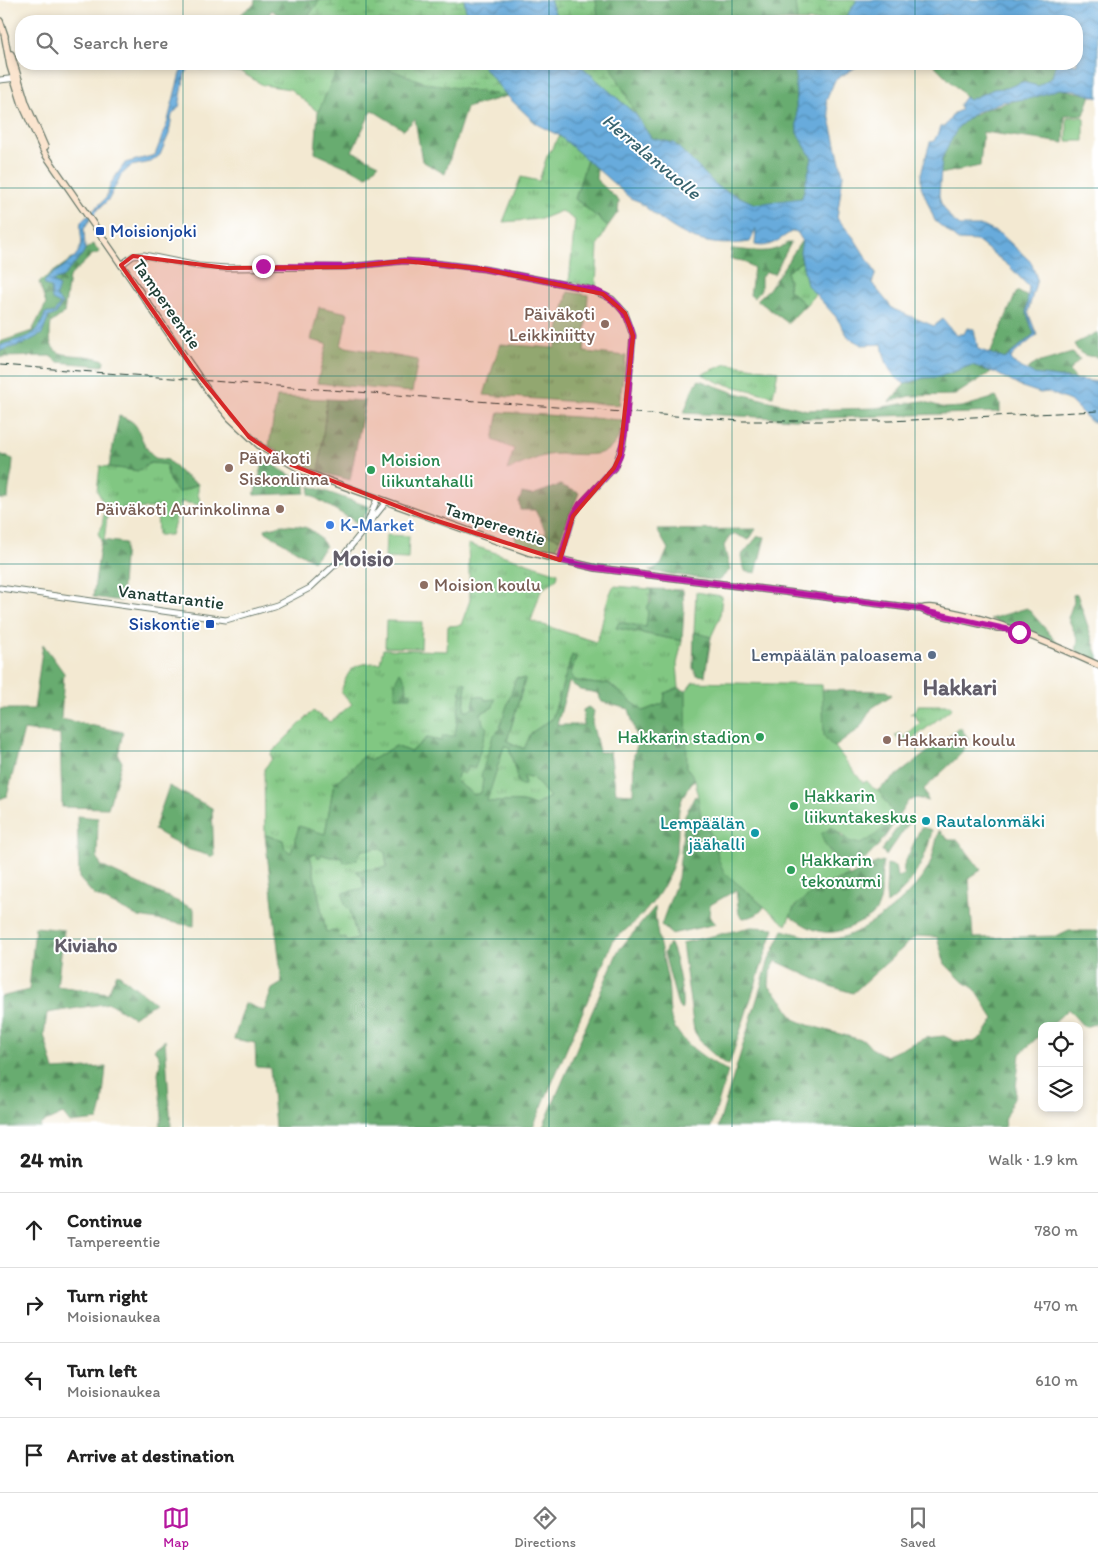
<!DOCTYPE html>
<html lang="en">
<head>
<meta charset="utf-8">
<style>
  :root { --surface:#fff; --page:#f6f6f6; --text:#222; --muted:#767676; --line:#e0e0e0; --accent:#b5179e }
  body { margin:0; font-family:Itim,sans-serif; background:var(--page); color:var(--text) }
  .controls { position:absolute; right:15px; bottom:15px; display:grid; overflow:hidden; border-radius:10px; box-shadow:0 2px 8px #0003 }
  .controls button { width:45px; height:45px; display:grid; place-items:center; padding:0; border:0; border-bottom:1px solid var(--line); background:var(--surface); color:var(--text); font:25px sans-serif }
  .stop { position:absolute; width:15px; height:15px; margin:-11px; border:4px solid #b5179e; border-radius:50%; background:#fff }
  .stop.end { background:#b5179e; border-color:#fff; box-shadow:0 1px 5px #0008 }
  .list { margin:0; padding:0; list-style:none }
  h2 { display:flex; justify-content:space-between; align-items:center; height:65px; margin:0; padding:0 20px; font-size:21px }
  h2 small { font-size:16px; font-weight:400; color:var(--muted) }
  .list li { display:grid; grid-template-columns:32px 1fr auto; gap:15px; align-items:center; box-sizing:border-box; height:75px; padding:0 20px; border-top:1px solid var(--line) }
  .list b { display:block; font-size:19px; white-space:nowrap }
  .list p { margin:0; font-size:16px; white-space:nowrap; color:var(--muted) }
  .list em { font-size:16px; font-style:normal; color:var(--muted) }
  .icon { flex:none; width:28px; height:28px; fill:none; stroke:currentColor; stroke-width:2; stroke-linecap:round; stroke-linejoin:round }
  .map { position:relative; flex:none; width:1098px; height:1127px; overflow:hidden }
  .search { position:absolute; background:var(--surface); box-shadow:0 2px 8px #0003; left:15px; right:15px; top:15px; height:55px; display:flex; align-items:center; gap:12px; box-sizing:border-box; padding:0 18px; border-radius:20px; color:var(--muted); font-size:19px }
  .sheet { height:365px; background:var(--surface) }
  nav { display:flex; justify-content:space-around; align-items:center; box-sizing:border-box; height:70px; border-top:1px solid var(--line); background:var(--surface); font-size:14px; color:var(--muted) }
  nav a { display:grid; justify-items:center; gap:2px }
  nav .on { color:var(--accent) }
  .map>svg:first-child { display:block }
  .grass { fill:url(#grass-tufts); stroke:#50825b }
  .forest { fill:url(#forest-firs); stroke:#447452; fill-rule:evenodd }
  .wetland { fill:url(#wetland-marsh); stroke:#50825b }
  .garden { fill:#81c782; stroke:#50825b }
  .water { fill:url(#water-waves); stroke:#437488 }
  .lines { fill:none; stroke-linecap:round; stroke-linejoin:round }
  .tertiary-casing { stroke:#69796b; stroke-width:7 }
  .secondary-casing { stroke:#69796b; stroke-width:8 }
  .tertiary { stroke:#fff; stroke-width:5 }
  .secondary { stroke:#fbe5cf; stroke-width:5.5 }
  .rail { stroke:#1f3d34; stroke-width:1; stroke-dasharray:8 4; stroke-linecap:butt }
  .secondary-bridge-casing { stroke:#69796b; stroke-width:8; stroke-linecap:butt }
  .secondary-bridge { stroke:#fbe5cf; stroke-width:5.5 }
  .route { stroke:#b5179e; stroke-width:6 }
  .marked { fill:#d62828; fill-opacity:0.2; stroke:#d62828; stroke-width:4; stroke-linejoin:round }
  .grid { fill:none; stroke:#0f766e; stroke-width:1; stroke-opacity:0.55 }
  .transit-dot { fill:#1a4fb4; stroke:#fff; stroke-width:2 }
  .education-dot { fill:#8d6e63; stroke:#fff; stroke-width:2 }
  .leisure-dot { fill:#2e9e5b; stroke:#fff; stroke-width:2 }
  .shop-dot { fill:#3f7fe0; stroke:#fff; stroke-width:2 }
  .service-dot { fill:#5c6f8a; stroke:#fff; stroke-width:2 }
  .culture-dot { fill:#0f9aa8; stroke:#fff; stroke-width:2 }
  .labels { text-anchor:middle; stroke-width:4; stroke-linejoin:round; paint-order:stroke }
  .transit-label { font-size:18px; fill:#164399; stroke:#fff; text-anchor:start }
  .street-label { font-size:18px; fill:#1f3d34; stroke:#fff }
  .education-label { font-size:18px; fill:#785e54; stroke:#fff; text-anchor:start }
  .leisure-label { font-size:18px; fill:#27864d; stroke:#fff; text-anchor:start }
  .shop-label { font-size:18px; fill:#366cbe; stroke:#fff; text-anchor:start }
  .service-label { font-size:18px; fill:#4e5e75; stroke:#fff; text-anchor:end }
  .culture-label { font-size:18px; fill:#0d838f; stroke:#fff; text-anchor:start }
  .water-label { font-size:19px; font-style:italic; fill:#38646f; stroke:#fff }
  .quarter-label { font-size:20px; font-weight:bold; fill:#635e6a; stroke:#fff }
  .district-label { font-size:22px; font-weight:bold; fill:#635e6a; stroke:#fff }
</style>
</head>
<body>
<div class="map">
<svg width="1098" height="1127" viewBox="0 0 1098 1127">
  <defs>
    <pattern id="grass-tufts" width="24" height="20" patternUnits="userSpaceOnUse" patternTransform="scale(1.25)"><rect width="24" height="20" fill="#81c782"/><path d="M3 7l-1-3M5 7V3M7 7l1-3M15 17l-1-3M17 17v-4M19 17l1-3" fill="none" stroke="#69a36b"/></pattern>
    <pattern id="forest-firs" width="22" height="20" patternUnits="userSpaceOnUse" patternTransform="scale(1.25)"><rect width="22" height="20" fill="#68ac70"/><path d="M5 1l3.5 6h-7zM16 11l3.5 6h-7z" fill="#558d5d"/></pattern>
    <pattern id="wetland-marsh" width="20" height="14" patternUnits="userSpaceOnUse" patternTransform="scale(1.25)"><rect width="20" height="14" fill="#81c782"/><path d="M1 5h8M5 5V1M11 12h8M15 12V8" fill="none" stroke="#69a36b"/></pattern>
    <pattern id="water-waves" width="16" height="10" patternUnits="userSpaceOnUse" patternTransform="scale(1.25)"><rect width="16" height="10" fill="#67abdc"/><path d="M0 5q4-4 8 0t8 0" fill="none" stroke="#548cb3"/></pattern>
  </defs>
  <rect width="100%" height="100%" fill="#fff"/>
  <filter id="ink" filterUnits="userSpaceOnUse"><feTurbulence type="fractalNoise" baseFrequency=".02" numOctaves="2"/><feDisplacementMap in="SourceGraphic" scale="10" xChannelSelector="R" yChannelSelector="G"/><feConvolveMatrix kernelMatrix="1 2 1 2 8 2 1 2 1" color-interpolation-filters="sRGB"/></filter>
  <filter id="wash" filterUnits="userSpaceOnUse"><feTurbulence type="fractalNoise" baseFrequency=".0096" numOctaves="4" result="noise"/><feDisplacementMap in="SourceGraphic" scale="20" xChannelSelector="R" yChannelSelector="G"/><feGaussianBlur stdDeviation="1.12" result="paint"/><feColorMatrix in="noise" values="0 0 0 0 0 0 0 0 0 0 0 0 0 0 0 0 0 1.4 0 .05"/><feComposite in="paint" operator="in"/></filter>
  <g filter="url(#wash)">
    <rect width="100%" height="100%" fill="#f3e9d2"/>
    <!-- grass -->
    <path class="grass" d="M248,64H313L318,67L324,64H340L318,112L290,89L263,85L241,72Z
      M560,136L587,160L575,199L608,226L598,245L596,287L569,282L575,220L561,211L541,219L503,222L521,177L539,181L547,156Z
      M802,261L807,285L816,293L806,305L789,290L787,271Z
      M568,292L588,295L584,352L626,356L619,405L484,395L500,344L555,348Z
      M319,307L348,313L341,346L418,360L412,392L317,383L327,344L311,340Z
      M727,364L778,371L773,396L720,383L702,374Z
      M277,397L327,399L319,472L269,446Z
      M499,412L622,420C618,469 579,450 548,455C534,458 521,465 507,470L514,449L493,440Z
      M150,463L166,464L169,480L178,493L198,484V495L202,505L181,502L171,535H158L157,508L108,509L104,541L101,540L98,533C106,522 105,502 97,491L100,466L139,471Z
      M514,531L547,534L560,539L557,549L551,553L521,546L517,544Z
      M468,544L558,573L557,579L541,590L531,621L596,642C605,623 602,606 614,586L651,589L646,628L620,622L617,628L682,641L677,664L679,688L665,693L664,703L643,711L608,683C596,686 586,681 574,681L571,674L576,657L572,655L552,719L531,733L525,749L507,741L525,680L516,678L481,793L474,795L456,781L459,771L468,767H475L483,725L481,713L493,707L489,700H485L469,711H464L466,683L455,736L441,741L427,738L410,752L396,746L371,761L363,756L348,773L334,783L325,834L291,853L285,849L283,840L265,835L264,769L272,759L271,753L313,711L330,722L352,704L341,692C349,667 353,663 380,663L383,649L447,651L448,626L461,625L470,600Z
      M696,592L722,596L720,617L711,637L694,632Z
      M918,705H950L952,708L909,742L899,740L895,736L899,733L904,737L920,723L913,713L910,714L917,708Z
      M504,746L509,747L519,785L524,776L532,777L550,797L534,806C520,798 503,804 486,802Z
      M379,848L385,852L387,868L357,871L362,877L364,888L350,910L357,939L347,942L326,932L310,855L316,854L318,858L320,854L330,857L342,856L344,862L362,850Z"/>
    <!-- forest -->
    <path class="forest" d="M255,0H320L304,21H285L272,10L264,21H232C241,17 244,9 254,5Z
      M596,0H795L797,21H598Z
      M169,64H248L241,72L168,66Z
      M340,64H375L427,83L507,96L466,108L445,174L422,161L415,119L404,130L372,110L352,151L379,164L367,176L315,153L318,112Z
      M610,64H795L797,133L812,158L802,199L755,204L718,187L674,143L651,138L636,115Z
      M933,64H1056L1052,77L1038,86L1022,82L1007,88L994,89L969,100Z
      M1059,89L1091,95L1084,115H1065L1064,143L983,132L980,166L940,174C948,100 1004,108 1059,89Z
      M587,160L597,169L596,179L619,201L618,212L608,226L575,199Z
      M802,240V261L787,272L789,290L806,305L788,323L757,300L769,289Z
      M787,243H791L774,274L767,272L761,277V290L754,298L750,295L754,268L743,261L731,259L732,249C752,250 770,256 787,243Z
      M93,244L100,252L92,255L69,277L64,313L51,323C44,367 73,349 104,360L103,366L58,362L50,356L0,357V342L32,331L46,304L39,282Z
      M1017,291L1028,297L1026,312L1034,334L1004,359L990,354Z
      M1098,332V357C1086,356 1080,356 1074,344Z
      M1072,353L1080,359L1069,371L1076,379L1033,374L1027,369L1037,363Z
      M972,365L991,372L955,395L909,396L889,402L905,384L923,378L939,377Z
      M699,380L732,392L807,410L875,408L922,401L945,408L962,407L996,397L1000,403V412L795,419L684,413L693,388Z
      M327,399L365,401L350,480L319,472Z
      M119,416C140,422 136,429 145,445C147,450 152,454 155,458L168,460L182,474L198,484L178,493L169,480L166,464L150,463L139,471L109,467Z
      M0,454L13,459C13,474 8,485 8,499H0Z
      M264,460L306,484L305,493L254,495Z
      M560,485L579,493L560,539L547,534L535,510H520L519,502L522,493L532,495Z
      M310,486L370,507L359,524L309,494Z
      M282,525C307,526 311,526 326,546L313,561L266,532L265,529Z
      M756,529L749,540L735,534L728,538L724,546L730,570L718,581L649,571L661,565L668,549L657,530Z
      M758,536L765,537L756,573L745,571L741,556Z
      M101,540L125,543L121,601L93,597Z
      M651,589L683,590L684,609L682,641L616,628L619,622L646,627L648,611L646,607L651,603Z
      M1077,594L1098,656V662L1076,651L1078,640L1068,618L1074,601L1073,595Z
      M1027,608L1058,643L990,619Z
      M694,632L711,637L705,676L697,675L693,668Z
      M43,644L64,673L61,719L123,732L118,755L122,762L108,808L62,807L60,735L24,730L7,796L0,799V709H34Z
      M572,655L576,657L571,674L574,681C586,681 596,686 608,683L643,711L664,703L665,693L679,688L686,691L687,767L695,779C670,808 682,820 676,852C669,889 644,917 614,939L533,1127H275L270,1068L256,1067L255,1043L234,1039L245,1003L264,1011L272,989L282,983L265,835L283,840L285,849L291,853L299,826L325,834L334,783L348,773L363,756L371,760L396,746L410,752L427,738L441,741L443,736H455L462,682L466,683L464,711H469L473,707L474,696L484,697L485,700L495,699L493,707L481,713L483,724L487,728L475,768L468,767L464,774L459,772L456,781L474,795L481,793L483,779L481,776L493,736L499,730L516,678L525,679L507,741L524,749L531,733L552,719ZM569,682L581,690L597,693L602,702L629,709L638,742L634,755L633,794L616,793L610,752H599L592,722L594,711L588,707L583,710L584,725H557ZM504,746L509,747L519,785H525L524,776L532,777L550,797L534,806C520,798 503,804 487,801ZM379,848L385,852L387,867L356,871L362,877L364,888L343,893L345,905L350,910L357,939L347,942L345,938L339,937L337,931L326,932L310,855L316,854L320,858L321,854L330,857L341,856L344,863L356,860L362,850Z
      M400,672L406,681L407,692L411,693V697H395V682Z
      M822,690L886,691L892,695L872,708L859,729L835,747L832,746L824,736Z
      M960,727L969,739L960,755L924,789L928,801L917,798L908,801C896,819 869,871 844,866L825,845L821,834L832,827L843,838L893,813L878,790Z
      M169,786L212,808L214,857L187,849L154,830Z
      M695,796L699,799L701,817L716,843L718,858L724,871L764,907C759,915 752,917 743,918L739,914L736,890L710,905L709,916L716,924L671,934L661,925L678,878L685,815Z
      M906,815L911,820L886,856L882,850Z
      M77,816L98,818L97,857L101,866L194,909V926L139,917L94,895L79,878Z
      M921,827L932,830C926,860 912,886 887,904L886,892L887,864L895,866L897,877L903,875L904,865Z
      M939,830L949,840H958L981,870L969,878L973,938L1058,936L1069,931H1098V1023L1084,1027L1068,1009L1050,1026H1042V1033L1020,1054L1015,1095L1004,1120L1005,1127H718L769,960L783,930C799,934 816,940 832,939C862,938 919,891 930,864C934,853 936,841 939,830ZM916,936L937,937L945,964L961,980L975,989L994,1019L983,1036L974,1042L954,1041L944,1036L925,1038L886,1056L871,1048L865,1041L808,1025L794,1019L783,1001L769,986L770,972L776,961L830,986L853,993Z
      M883,861C880,875 884,894 878,907C875,915 868,919 861,922C831,938 818,935 790,916C800,892 829,885 850,876C862,870 870,864 883,861Z
      M655,907C655,934 664,957 668,983C670,995 668,1013 673,1024C683,1045 709,1061 728,1071L711,1127H543L618,951Z
      M35,927L64,930L57,986L108,993L117,973L155,1003L133,1017L109,1003L47,1013L44,1035L54,1070L106,1067L102,1105L98,1120L70,1123L63,1114L41,1124L40,1127H0V997L29,990Z
      M751,927L774,928L729,1065L721,1061L704,1046L694,1031L682,943Z
      M669,943C675,949 686,1004 681,1010L678,1006L664,953Z
      M165,1040L171,1127H159L162,1118L158,1073L160,1064L159,1056L154,1049Z"/>
    <!-- wetland -->
    <path class="wetland" d="M320,0H464L468,21H305Z
      M550,0H596L598,21H558Z
      M795,0H857L843,21H797Z
      M375,64H481L507,96L427,83Z
      M579,64H610L636,115Z"/>
    <!-- garden -->
    <path class="garden" d="M1067,117H1084V141H1067Z
      M386,535L409,536L408,559L385,558Z
      M386,621L422,622L421,648L385,647Z
      M693,682L822,685L824,736L832,746L835,747L863,783L867,781L873,788L878,790L893,813C885,829 876,836 860,844L849,841L832,827L821,834L825,845L849,876L823,885L794,907L786,925L724,872L718,858L716,843L701,817L695,779L687,767L686,691Z"/>
    <!-- water -->
    <path class="water" d="M464,0H550L558,21H468Z
      M857,0H1098V98L1075,90L1059,89L1033,98L1001,102L976,112L958,127L942,158L939,195L941,203L952,220L960,226H983L1002,235L1031,262L1037,279L1028,312L1037,335L1014,354L1011,358L1013,363L1033,374L1098,382V425L1089,420L1070,401L1048,392L1040,393L1019,386L996,373L972,365L939,377L923,378L905,384C889,375 885,362 882,344L862,345L849,338L836,317L807,285L800,252L802,240L797,232L793,231C780,238 771,249 755,245L756,229L750,242C698,250 676,232 638,201L630,198L560,136L538,125L529,117L507,96L481,64H579L636,115L651,138L674,143L718,187L755,204L802,198L812,158L797,133L795,64H861L835,80L826,101L843,175L837,218L854,238L876,273L872,283L893,309L934,326L943,319L955,334H964L967,328L974,329L978,349L1005,359L1034,334L1026,312L1029,287L1009,266L977,241L958,240L935,221L921,186V174L930,142L934,141L941,127L945,126L954,113L961,110L959,105L965,97L969,100L994,89L1007,88L1022,82L1038,86L1052,77L1056,64H1077V21H959L952,16L945,15L923,21H843Z
      M187,64H193L185,74L179,107L172,115L169,134L160,155L151,162L131,166L121,175L109,199L95,213L84,228L85,249L83,254L62,278L52,281L59,286L56,296L62,304L56,314L49,317L42,334L24,344L0,351V346C21,336 37,342 45,313H54L60,304L52,300L51,288L45,285L44,282C54,269 75,264 81,246C83,239 79,230 81,222L106,198L111,183L125,163L155,155L167,124L180,73Z"/>
  </g>
  <g filter="url(#ink)">
    <g class="lines">
      <!-- tertiary casing -->
      <g class="tertiary-casing">
        <path id="tertiary" d="M0,80L17,78
          M121,265L133,256L144,255L198,266L227,268L345,267L404,261L435,263L484,269L589,289L612,299L625,313L633,336L623,444L614,468L581,504L573,516L560,560
          M367,524L377,499
          M0,588L226,620L277,605L310,588L339,561L386,502"/>
      </g>
      <!-- secondary casing -->
      <g class="secondary-casing">
        <path id="secondary" d="M0,21L5,36
          M4,33L10,66L22,104L45,154L192,367
          M11,54L26,103L45,147
          M211,395L230,418L261,447L307,473L528,552L596,568L921,609C930,606 939,609 947,611C1000,621 1049,643 1098,665
          M921,609L928,612L998,628H1008"/>
      </g>
      <!-- tertiary -->
      <use href="#tertiary" class="tertiary"/>
      <!-- secondary -->
      <use href="#secondary" class="secondary"/>
      <!-- rail -->
      <path class="rail" d="M0,365L741,421H890L1098,411"/>
      <!-- secondary-bridge casing -->
      <g class="secondary-bridge-casing">
        <path id="secondary-bridge" d="M192,367L211,395"/>
      </g>
      <!-- secondary-bridge -->
      <use href="#secondary-bridge" class="secondary-bridge"/>
    </g>
  </g>
  <g class="lines" filter="url(#ink)">
    <!-- route -->
    <path class="route" d="M263,266L345,267L404,261L435,263L484,269L589,289C615,296 627,311 633,336L625,432L620,455L614,468L580,504L573,516L560,560L596,568L921,609L928,612L1019,632"/>
  </g>
  <!-- marked area -->
  <path class="marked" d="M133,256L227,268L345,267L404,261L484,269L603,294L625,313L633,336L620,455L614,468L573,516L560,560L425,517L289,464L249,437L192,367L121,265Z"/>
  <!-- grid -->
  <path class="grid" d="M183,0V21M366,0V21M549,0V21M732,0V21M915,0V21M183,64V1127M366,64V1127M549,64V1127M732,64V1127M915,64V1127M0,188H1098M0,376H1098M0,564H1098M0,751H1098M0,939H1098"/>
  <!-- markers -->
  <g class="transit-dot">
    <rect x="95" y="226" width="10" height="10" rx="2.5"/>
    <rect x="205" y="619" width="10" height="10" rx="2.5"/>
  </g>
  <g class="education-dot">
    <circle cx="605" cy="324" r="5"/>
    <circle cx="229" cy="468" r="5"/>
    <circle cx="280" cy="509" r="5"/>
    <circle cx="424" cy="585" r="5"/>
    <circle cx="887" cy="740" r="5"/>
  </g>
  <g class="leisure-dot">
    <circle cx="371" cy="470" r="5"/>
    <circle cx="760" cy="737" r="5"/>
    <circle cx="794" cy="806" r="5"/>
    <circle cx="791" cy="870" r="5"/>
  </g>
  <circle class="shop-dot" cx="330" cy="525" r="5"/>
  <circle class="service-dot" cx="932" cy="655" r="5"/>
  <g class="culture-dot">
    <circle cx="926" cy="821" r="5"/>
    <circle cx="755" cy="833" r="5"/>
  </g>
  <g class="labels">
    <!-- transit labels -->
    <g class="transit-label">
      <text x="110" y="237">Moisionjoki</text>
      <text x="200" y="630" text-anchor="end">Siskontie</text>
    </g>
    <!-- street labels -->
    <g class="street-label">
      <text transform="translate(167 304) rotate(55)" y="6">Tampereentie</text>
      <text transform="translate(495 524) rotate(18)" y="6">Tampereentie</text>
      <text transform="translate(171 597) rotate(7)" y="6">Vanattarantie</text>
    </g>
    <!-- education labels -->
    <g class="education-label">
      <text x="595" y="320" text-anchor="end">Päiväkoti<tspan x="595" dy="21">Leikkiniitty</tspan></text>
      <text x="239" y="464">Päiväkoti<tspan x="239" dy="21">Siskonlinna</tspan></text>
      <text x="270" y="515" text-anchor="end">Päiväkoti Aurinkolinna</text>
      <text x="434" y="591">Moision koulu</text>
      <text x="897" y="746">Hakkarin koulu</text>
    </g>
    <!-- leisure labels -->
    <g class="leisure-label">
      <text x="381" y="466">Moision<tspan x="381" dy="21">liikuntahalli</tspan></text>
      <text x="750" y="743" text-anchor="end">Hakkarin stadion</text>
      <text x="804" y="802">Hakkarin<tspan x="804" dy="21">liikuntakeskus</tspan></text>
      <text x="801" y="866">Hakkarin<tspan x="801" dy="21">tekonurmi</tspan></text>
    </g>
    <!-- shop labels -->
    <g class="shop-label">
      <text x="340" y="531">K-Market</text>
    </g>
    <!-- service labels -->
    <g class="service-label">
      <text x="922" y="661">Lempäälän paloasema</text>
    </g>
    <!-- culture labels -->
    <g class="culture-label">
      <text x="936" y="827">Rautalonmäki</text>
      <text x="745" y="829" text-anchor="end">Lempäälän<tspan x="745" dy="21">jäähalli</tspan></text>
    </g>
    <!-- water labels -->
    <g class="water-label">
      <text transform="translate(652 156) rotate(40)" y="7">Herralanvuolle</text>
    </g>
    <!-- quarter labels -->
    <g class="quarter-label">
      <text x="86" y="952">Kiviaho</text>
    </g>
    <!-- district labels -->
    <g class="district-label">
      <text x="363" y="566">Moisio</text>
      <text x="960" y="695">Hakkari</text>
    </g>
  </g>
</svg>
<div class="controls">
<button><svg class="icon" aria-label="locate" viewBox="0 0 24 24"><circle cx="12" cy="12" r="6"/><path d="M12 2v4M12 18v4M2 12h4M18 12h4"/></svg></button>
<button><svg class="icon" aria-label="layers" viewBox="0 0 24 24"><path d="M12 4l9 5-9 5-9-5zM3 14l9 5 9-5"/></svg></button>
</div>
<div class="stop" style="left:1019px;top:632px"></div>
<div class="stop end" style="left:263px;top:266px"></div>
<div class="search"><svg class="icon" aria-label="search" viewBox="0 0 24 24"><circle cx="10" cy="10" r="6"/><path d="M15 15l6 6"/></svg>Search here</div>
</div>
<section class="sheet">
<h2>24 min<small>Walk · 1.9 km</small></h2>
<ul class="list">
<li><svg class="icon" aria-label="ahead" viewBox="0 0 24 24"><path d="M12 20V5M6 11l6-6 6 6"/></svg><div><b>Continue</b><p>Tampereentie</p></div><em>780 m</em></li>
<li><svg class="icon" aria-label="right" viewBox="0 0 24 24"><path d="M7 20v-9h11M14 6l5 5-5 5"/></svg><div><b>Turn right</b><p>Moisionaukea</p></div><em>470 m</em></li>
<li><svg class="icon" aria-label="left" viewBox="0 0 24 24"><path d="M17 20v-9H6M10 6l-5 5 5 5"/></svg><div><b>Turn left</b><p>Moisionaukea</p></div><em>610 m</em></li>
<li><svg class="icon" aria-label="arrive" viewBox="0 0 24 24"><path d="M6 21V4h12l-3 4 3 4H6"/></svg><div><b>Arrive at destination</b></div></li>
</ul>
</section>
<nav>
<a class="on"><svg class="icon" aria-label="map" viewBox="0 0 24 24"><path d="M3 6l6-2 6 2 6-2v14l-6 2-6-2-6 2zM9 4v14M15 6v14"/></svg>Map</a>
<a><svg class="icon" aria-label="directions" viewBox="0 0 24 24"><path d="M12 3l9 9-9 9-9-9zM9 14v-3h6M13 9l2 2-2 2"/></svg>Directions</a>
<a><svg class="icon" aria-label="saved" viewBox="0 0 24 24"><path d="M7 4h10v16l-5-4-5 4z"/></svg>Saved</a>
</nav>
</body>
</html>
